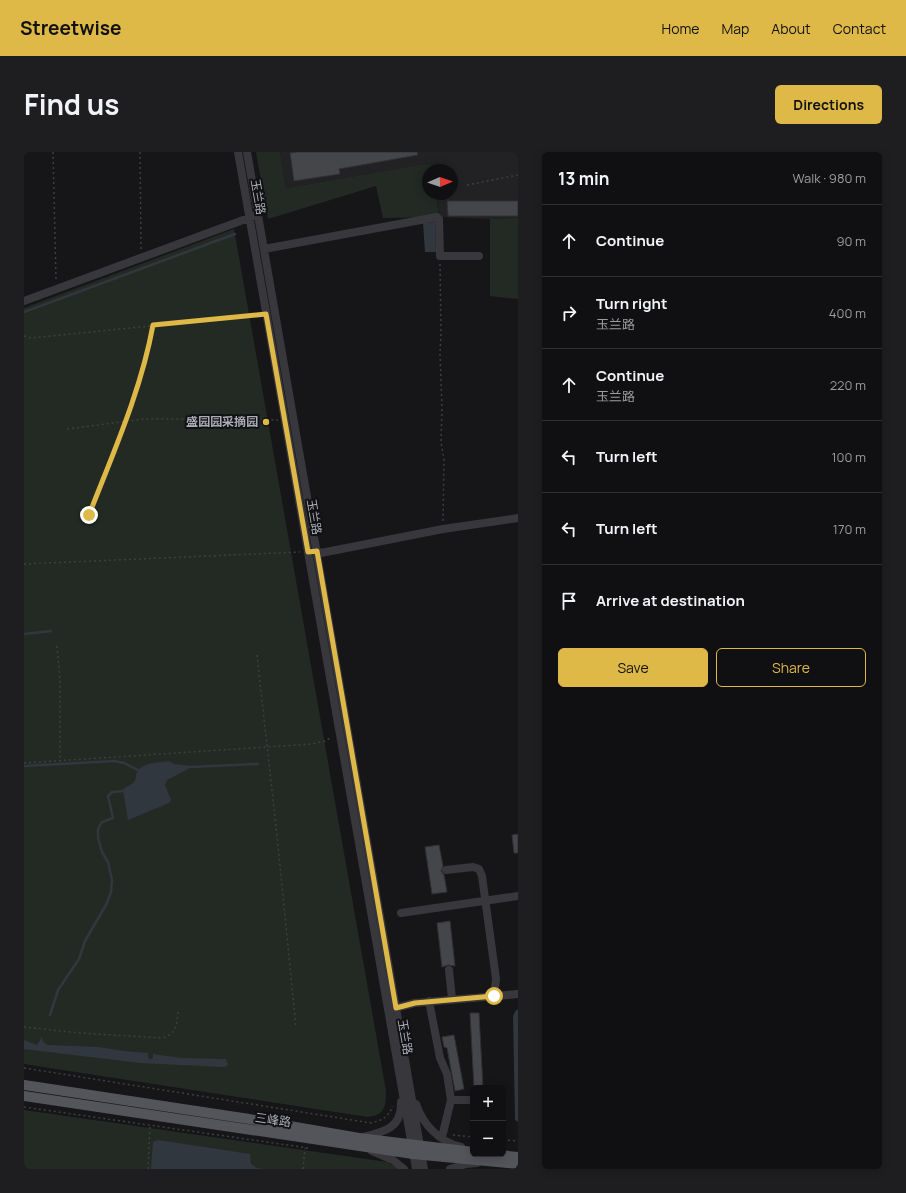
<!DOCTYPE html>
<html lang="en">
<head>
<meta charset="utf-8">
<style>
  :root { --surface:#101012; --page:#1e1e20; --text:#f1f3f6; --muted:#9c9d9f; --line:#303032; --accent:#deb948 }
  body { margin:0; font-family:Manrope,"Noto Sans SC",sans-serif; background:var(--page); color:var(--text) }
  .controls { position:absolute; right:12px; bottom:12px; display:grid; overflow:hidden; border-radius:6px; box-shadow:0 2px 10px #0003 }
  .controls button { width:36px; height:36px; display:grid; place-items:center; padding:0; border:0; border-bottom:1px solid var(--line); background:var(--surface); color:var(--text); font:20px sans-serif }
  .compass { position:absolute; left:398px; top:12px; width:36px; height:36px; border-radius:50%; background:var(--surface); box-shadow:0 2px 10px #0003; rotate:88deg }
  .stop { position:absolute; width:12px; height:12px; margin:-9px; border:3px solid #deb948; border-radius:50%; background:#fff }
  .stop.end { background:#deb948; border-color:#fff; box-shadow:0 1px 4px #0008 }
  .list { margin:0; padding:0; list-style:none }
  h2 { display:flex; justify-content:space-between; align-items:center; height:52px; margin:0; padding:0 16px; font-size:17px }
  h2 small { font-size:13px; font-weight:400; color:var(--muted) }
  .list li { display:grid; grid-template-columns:26px 1fr auto; gap:12px; align-items:center; box-sizing:border-box; height:72px; padding:0 16px; border-top:1px solid var(--line) }
  .list b { display:block; font-size:15px; white-space:nowrap }
  .list p { margin:0; font-size:13px; white-space:nowrap; color:var(--muted) }
  .list em { font-size:13px; font-style:normal; color:var(--muted) }
  .actions { display:flex; gap:8px; padding:12px 16px }
  .actions a { flex:1; padding:9px 0; border:1px solid var(--accent); border-radius:6px; text-align:center; font-size:14px; color:var(--accent) }
  .actions .main { background:var(--accent); color:#111 }
  .icon { flex:none; width:22px; height:22px; fill:none; stroke:currentColor; stroke-width:2; stroke-linecap:round; stroke-linejoin:round }
  .map { position:relative; flex:none; width:494px; height:1017px; overflow:hidden; border-radius:6px }
  header { display:flex; align-items:center; gap:24px; box-sizing:border-box; height:56px; padding:0 20px; background:var(--accent); color:#111 }
  header strong { font-size:19px }
  nav { display:flex; gap:22px; margin-inline-start:auto; font-size:14px }
  .intro { display:flex; align-items:center; justify-content:space-between; box-sizing:border-box; height:96px; padding:0 24px }
  h1 { margin:0; font-size:28px }
  .button { padding:10px 18px; border-radius:6px; background:var(--accent); color:#111; font-size:14px; font-weight:700 }
  main { display:flex; gap:24px; padding:0 24px }
  aside { flex:1; background:var(--surface); border-radius:6px; box-shadow:0 2px 10px #0003 }
  .map>svg:first-child { display:block }
  .built { fill:#222225 }
  .green { fill:#232a24 }
  .water { fill:#31373f }
  .lines { fill:none; stroke-linecap:round; stroke-linejoin:round }
  .stream { stroke:#31373f; stroke-width:2.5 }
  .building { fill:#45464a; stroke:#313033 }
  .path { stroke:#3e3f43; stroke-width:1.5; stroke-dasharray:2 3; stroke-linecap:butt }
  .minor { stroke:#38383c; stroke-width:8 }
  .major { stroke:#54555b; stroke-width:10 }
  .route { stroke:#deb948; stroke-width:5 }
  .poi-dot { fill:#deb948; stroke:#111113; stroke-width:1.5 }
  .labels { text-anchor:middle; stroke-width:4; stroke-linejoin:round; paint-order:stroke }
  .street-label { font-size:12px; fill:#aaacb6; stroke:#111113 }
  .poi-label { font-size:12px; font-weight:bold; fill:#aaacb6; stroke:#111113; text-anchor:end }
</style>
</head>
<body>
<header>
<strong>Streetwise</strong>
<nav><a>Home</a><a>Map</a><a>About</a><a>Contact</a></nav>
</header>
<div class="intro"><h1>Find us</h1><a class="button">Directions</a></div>
<main>
<div class="map">
<svg width="494" height="1017" viewBox="0 0 494 1017">
  <rect width="100%" height="100%" fill="#161618"/>
  <!-- built -->
  <path class="built" d="M256,0H494V66L466,67L415,65L412,42H428V18H409L407,11L262,36Z"/>
  <!-- green -->
  <path class="green" d="M232,0H256L262,36L407,11L409,18H404V42H412L415,65L359,66L352,34L244,67Z
    M494,66V147L466,144V67Z
    M210,77L362,939C362,954 361,963 344,965L0,912V156Z
    M0,958L363,1010L376,1017H0Z"/>
  <!-- water -->
  <path class="water" d="M411,70L412,100H401L399,71Z
    M145,609L150,612L167,614L168,615L143,628L141,633L147,648L145,651L104,668L99,638C102,634 106,634 109,631C113,628 111,624 113,620C118,610 135,611 145,609Z
    M492,858H494V970L491,968L489,864Z
    M18,885L19,890L24,893L74,895L100,899L124,901V905L126,908L129,906V902L157,906L202,907L204,912L203,914L199,915L116,911L0,897V888L13,893Z
    M134,988L226,1002L227,1012L233,1016L240,1017H127L129,990Z"/>
  <g class="lines">
    <!-- stream -->
    <path class="stream" d="M0,160L211,82
      M0,482L27,479
      M0,614L90,609L100,611L114,618
      M167,615L234,612
      M26,863L34,838L55,807L61,789L83,751L87,740L88,728L84,710L78,700L74,686V677L78,670L89,666L84,644L88,640L100,639"/>
  </g>
  <!-- building -->
  <path class="building" d="M273,0H393L394,3L315,17L316,22L270,29L266,1Z
    M423,49H494V64H424Z
    M494,682V701H490L488,683Z
    M415,693L419,714L417,719L420,723L423,740L408,742L401,695Z
    M426,769L431,814L424,813L418,815L413,771Z
    M446,861H455L459,936H450Z
    M430,883L440,937L431,939L423,896L420,895L418,885Z"/>
  <g class="lines">
    <!-- path -->
    <path class="path" d="M29,0L32,128
      M116,0L117,98
      M443,33L494,23
      M416,112L417,181L416,202L418,256L417,290L420,308L419,369
      M0,184L7,186L235,163
      M43,277L120,267H218L254,268
      M65,363C89,301 118,239 129,173
      M0,412L276,400
      M33,494L36,528V608
      M233,503L254,693L272,876
      M0,611L288,592L301,589L308,585
      M0,875L56,881L138,886C153,882 153,872 154,858
      M0,916L347,971C359,968 364,965 369,954
      M0,955L284,996
      M429,983L449,985
      M479,988L494,989
      M124,1017L126,973
      M279,1017L281,996"/>
    <!-- minor -->
    <path class="minor" d="M214,0L392,1017
      M223,0L400,1017
      M240,97L413,65L415,67L416,104H455
      M0,149L230,64
      M293,399L297,401L419,377L494,366
      M422,718L449,715L455,717L458,724L472,827L470,844
      M377,761L494,744
      M425,818L428,847
      M405,849L416,906L423,922L427,948L419,981
      M367,857L391,851L494,842
      M427,948H449
      M392,952C399,973 416,990 437,995
      M339,985C360,980 378,976 377,950
      M348,999L369,1008L380,1017
      M426,1017L442,1012L453,1011"/>
    <!-- major -->
    <path class="major" d="M0,933L225,967L335,986L449,1000
      M0,944L389,1002L494,1012
      M466,1002L494,1005"/>
  </g>
  <g class="lines">
    <!-- route -->
    <path class="route" d="M65,363C89,301 117,239 129,173L242,162L284,400L293,399L372,856L391,851L470,844"/>
  </g>
  <!-- markers -->
  <circle class="poi-dot" cx="242" cy="270" r="4"/>
  <g class="labels">
    <!-- street labels -->
    <g class="street-label">
      <text transform="translate(234 45) rotate(80)" y="4">玉兰路</text>
      <text transform="translate(290 365) rotate(80)" y="4">玉兰路</text>
      <text transform="translate(381 885) rotate(80)" y="4">玉兰路</text>
      <text transform="translate(249 968) rotate(8)" y="4">三峰路</text>
    </g>
    <!-- poi labels -->
    <g class="poi-label">
      <text x="234" y="274">盛园园采摘园</text>
    </g>
  </g>
</svg>
<div class="controls">
<button>+</button>
<button>−</button>
</div>
<svg class="compass" viewBox="-18 -18 36 36"><path d="M0-13l5 13h-10z" fill="#e53935"/><path d="M0 13l5-13h-10z" fill="#9c9d9f"/></svg>
<div class="stop" style="left:470px;top:844px"></div>
<div class="stop end" style="left:65px;top:363px"></div>
</div>
<aside>
<h2>13 min<small>Walk · 980 m</small></h2>
<ul class="list">
<li><svg class="icon" aria-label="ahead" viewBox="0 0 24 24"><path d="M12 20V5M6 11l6-6 6 6"/></svg><div><b>Continue</b></div><em>90 m</em></li>
<li><svg class="icon" aria-label="right" viewBox="0 0 24 24"><path d="M7 20v-9h11M14 6l5 5-5 5"/></svg><div><b>Turn right</b><p>玉兰路</p></div><em>400 m</em></li>
<li><svg class="icon" aria-label="ahead" viewBox="0 0 24 24"><path d="M12 20V5M6 11l6-6 6 6"/></svg><div><b>Continue</b><p>玉兰路</p></div><em>220 m</em></li>
<li><svg class="icon" aria-label="left" viewBox="0 0 24 24"><path d="M17 20v-9H6M10 6l-5 5 5 5"/></svg><div><b>Turn left</b></div><em>100 m</em></li>
<li><svg class="icon" aria-label="left" viewBox="0 0 24 24"><path d="M17 20v-9H6M10 6l-5 5 5 5"/></svg><div><b>Turn left</b></div><em>170 m</em></li>
<li><svg class="icon" aria-label="arrive" viewBox="0 0 24 24"><path d="M6 21V4h12l-3 4 3 4H6"/></svg><div><b>Arrive at destination</b></div></li>
</ul>
<div class="actions"><a class="main">Save</a><a>Share</a></div>
</aside>
</main>
</body>
</html>
